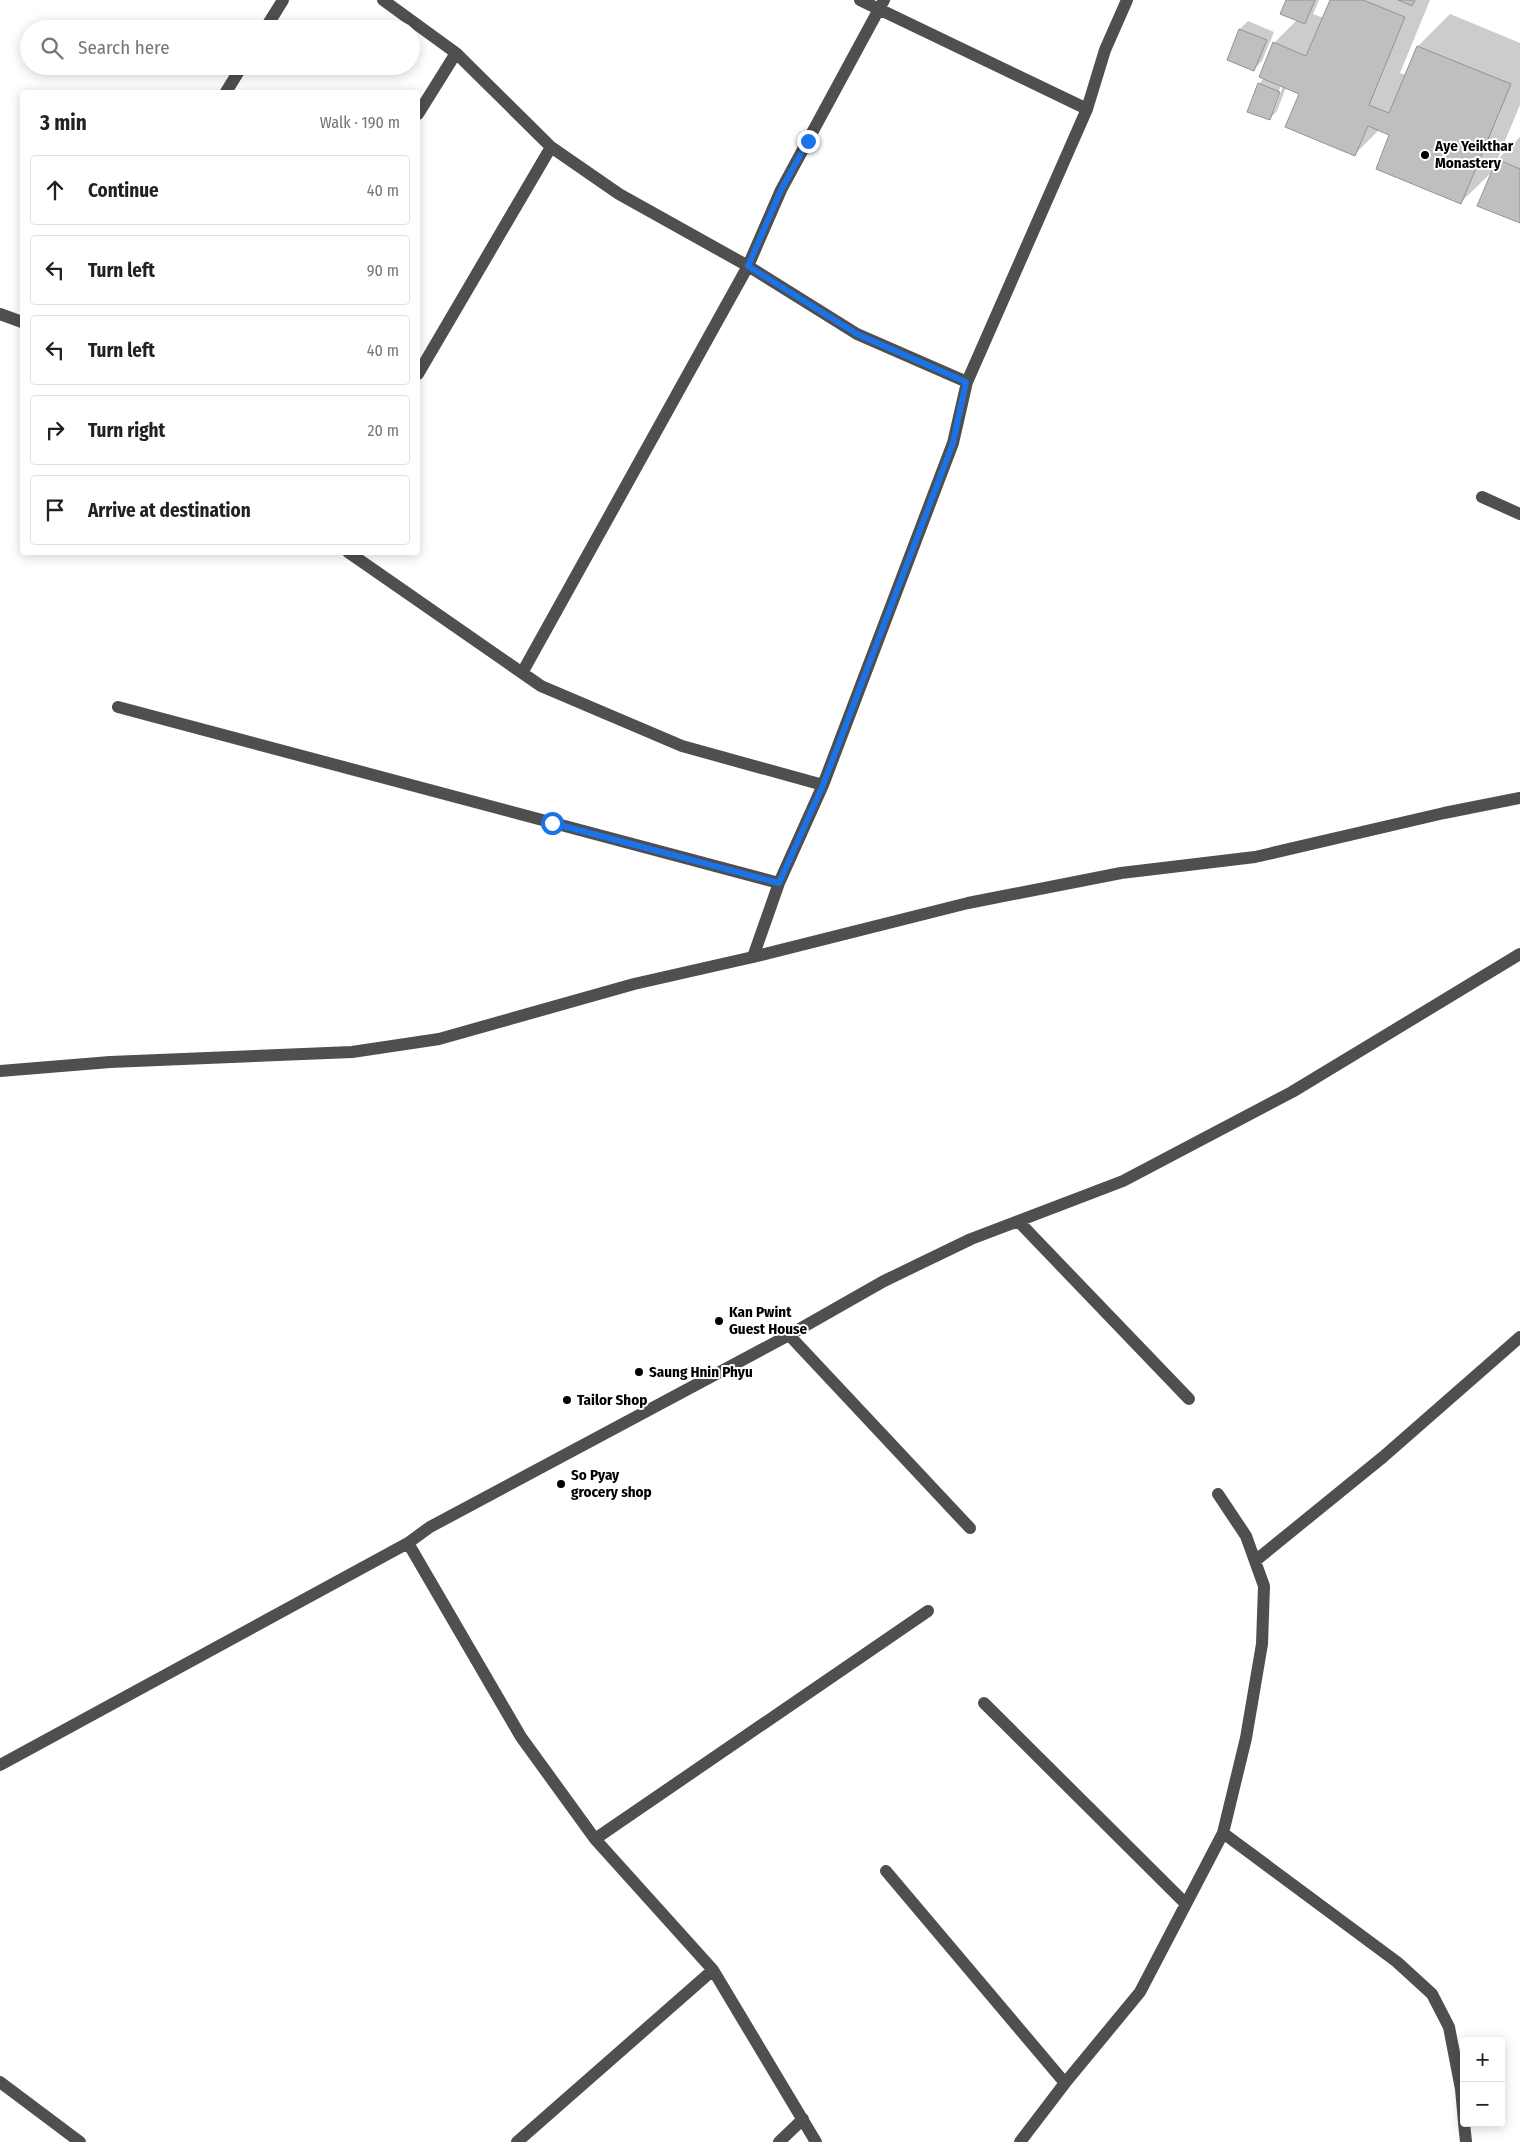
<!DOCTYPE html>
<html lang="en">
<head>
<meta charset="utf-8">
<style>
  :root { --surface:#fff; --page:#f2f2f2; --text:#202124; --muted:#757577; --line:#e0e0e0 }
  body { margin:0; font-family:"Fira Sans Condensed",sans-serif; background:var(--page); color:var(--text) }
  .controls { position:absolute; right:15px; bottom:15px; display:grid; overflow:hidden; border-radius:5px; box-shadow:0 2px 12px #0003 }
  .controls button { width:45px; height:45px; display:grid; place-items:center; padding:0; border:0; border-bottom:1px solid var(--line); background:var(--surface); color:var(--text); font:25px sans-serif }
  .stop { position:absolute; width:15px; height:15px; margin:-11px; border:4px solid #1a73e8; border-radius:50%; background:#fff }
  .stop.end { background:#1a73e8; border-color:#fff; box-shadow:0 1px 5px #0008 }
  .list { margin:0; padding:0; list-style:none }
  h2 { display:flex; justify-content:space-between; align-items:center; height:65px; margin:0; padding:0 20px; font-size:21px }
  h2 small { font-size:16px; font-weight:400; color:var(--muted) }
  .list li { display:grid; grid-template-columns:32px 1fr auto; gap:15px; align-items:center; box-sizing:border-box; height:70px; margin:0 10px 10px; padding:0 10px; border:1px solid var(--line); border-radius:5px }
  .list b { display:block; font-size:19px; white-space:nowrap }
  .list em { font-size:16px; font-style:normal; color:var(--muted) }
  .icon { flex:none; width:28px; height:28px; fill:none; stroke:currentColor; stroke-width:2; stroke-linecap:round; stroke-linejoin:round }
  .map { position:relative; flex:none; width:1520px; height:2142px; overflow:hidden }
  .search { position:absolute; background:var(--surface); box-shadow:0 2px 12px #0003; left:20px; top:20px; width:400px; height:55px; display:flex; align-items:center; gap:12px; box-sizing:border-box; padding:0 18px; border-radius:28px; color:var(--muted); font-size:19px }
  .panel { position:absolute; background:var(--surface); box-shadow:0 2px 12px #0003; left:20px; top:90px; width:400px; height:465px; border-radius:5px }
  .map>svg:first-child { display:block }
  .shadow { fill:#0003; fill-rule:evenodd }
  .building { fill:#bfbfbf; stroke:#939393 }
  .lines { fill:none; stroke-linecap:round; stroke-linejoin:round }
  .minor { stroke:#4f4f4f; stroke-width:12 }
  .route { stroke:#1a73e8; stroke-width:6 }
  .poi-dot { fill:#000; stroke:#fff; stroke-width:2 }
  .labels { text-anchor:middle; stroke-width:4; stroke-linejoin:round; paint-order:stroke }
  .poi-label { font-size:15px; font-weight:bold; fill:#000; stroke:#fff; text-anchor:start }
</style>
</head>
<body>
<div class="map">
<svg width="1520" height="2142" viewBox="0 0 1520 2142">
  <rect width="100%" height="100%" fill="#fff"/>
  <!-- shadow -->
  <path class="shadow" d="M1287,0H1319L1313,14L1324,18L1331,0H1430L1400,73L1406,75L1418,46L1450,14L1520,43V105L1497,160L1520,137V222L1494,170L1461,202L1391,134L1380,129L1354,155L1301,93L1286,87L1277,111L1269,119L1259,84L1264,78L1274,43L1298,19ZM1281,85L1283,86L1274,111H1272Z
    M1248,21L1274,32L1262,61L1254,69L1228,59L1240,29Z"/>
  <!-- building -->
  <path class="building" d="M1286,0H1315L1305,24L1280,14Z
    M1330,0H1363L1405,17L1369,105L1389,113L1417,46L1511,84L1461,204L1376,169L1389,135L1368,126L1355,156L1285,127L1299,94L1259,77L1273,42L1306,56Z
    M1398,0H1415L1412,6Z
    M1239,29L1267,40L1254,71L1227,60Z
    M1258,83L1280,92L1270,120L1247,112Z
    M1497,159L1520,169V223L1477,206Z"/>
  <g class="lines">
    <!-- minor -->
    <path class="minor" d="M383,0L456,53L551,147L619,194L748,266L857,334L967,382
      M860,0L1087,109
      M265,29L283,0
      M226,92L242,66
      M418,114L456,53
      M0,314L22,322
      M418,374L551,147
      M1482,497L1520,514
      M348,552L541,686L682,746L823,785
      M522,673L748,266L781,190L884,0
      M118,707L779,883
      M753,957L779,883L823,785L953,443L967,382L1087,109L1105,50L1127,0
      M0,1071L110,1062L352,1052L439,1039L634,984L753,957L968,903L1121,873L1255,857L1444,813L1520,798
      M1018,1221L1189,1399
      M789,1335L970,1528
      M408,1543L521,1737L595,1839L713,1970L816,2142
      M1255,1561L1383,1457L1520,1337
      M984,1703L1186,1904
      M0,1765L408,1543L430,1527L789,1335L884,1281L971,1239L1123,1181L1292,1092L1520,954
      M1223,1833L1397,1962L1432,1994L1449,2027L1461,2089L1464,2122
      M595,1839L928,1611
      M886,1871L1065,2083
      M0,2082L80,2142
      M1464,2123L1466,2142
      M517,2142L713,1970
      M779,2142L803,2119
      M1020,2142L1065,2083L1140,1992L1223,1833L1246,1738L1262,1644L1264,1586L1246,1536L1218,1494"/>
  </g>
  <g class="lines">
    <!-- route -->
    <path class="route" d="M552,823L779,883L823,785L953,443L966,382L857,334L748,266L781,190L808,141"/>
  </g>
  <!-- markers -->
  <g class="poi-dot">
    <circle cx="1425" cy="155" r="5"/>
    <circle cx="719" cy="1321" r="5"/>
    <circle cx="639" cy="1372" r="5"/>
    <circle cx="567" cy="1400" r="5"/>
    <circle cx="561" cy="1484" r="5"/>
  </g>
  <g class="labels">
    <!-- poi labels -->
    <g class="poi-label">
      <text x="1435" y="151">Aye Yeikthar<tspan x="1435" dy="17">Monastery</tspan></text>
      <text x="729" y="1317">Kan Pwint<tspan x="729" dy="17">Guest House</tspan></text>
      <text x="649" y="1377">Saung Hnin Phyu</text>
      <text x="577" y="1405">Tailor Shop</text>
      <text x="571" y="1480">So Pyay<tspan x="571" dy="17">grocery shop</tspan></text>
    </g>
  </g>
</svg>
<div class="controls">
<button>+</button>
<button>−</button>
</div>
<div class="stop" style="left:552px;top:823px"></div>
<div class="stop end" style="left:808px;top:141px"></div>
<div class="search"><svg class="icon" aria-label="search" viewBox="0 0 24 24"><circle cx="10" cy="10" r="6"/><path d="M15 15l6 6"/></svg>Search here</div>
<section class="panel">
<h2>3 min<small>Walk · 190 m</small></h2>
<ul class="list">
<li><svg class="icon" aria-label="ahead" viewBox="0 0 24 24"><path d="M12 20V5M6 11l6-6 6 6"/></svg><div><b>Continue</b></div><em>40 m</em></li>
<li><svg class="icon" aria-label="left" viewBox="0 0 24 24"><path d="M17 20v-9H6M10 6l-5 5 5 5"/></svg><div><b>Turn left</b></div><em>90 m</em></li>
<li><svg class="icon" aria-label="left" viewBox="0 0 24 24"><path d="M17 20v-9H6M10 6l-5 5 5 5"/></svg><div><b>Turn left</b></div><em>40 m</em></li>
<li><svg class="icon" aria-label="right" viewBox="0 0 24 24"><path d="M7 20v-9h11M14 6l5 5-5 5"/></svg><div><b>Turn right</b></div><em>20 m</em></li>
<li><svg class="icon" aria-label="arrive" viewBox="0 0 24 24"><path d="M6 21V4h12l-3 4 3 4H6"/></svg><div><b>Arrive at destination</b></div></li>
</ul>
</section>
</div>
</body>
</html>
